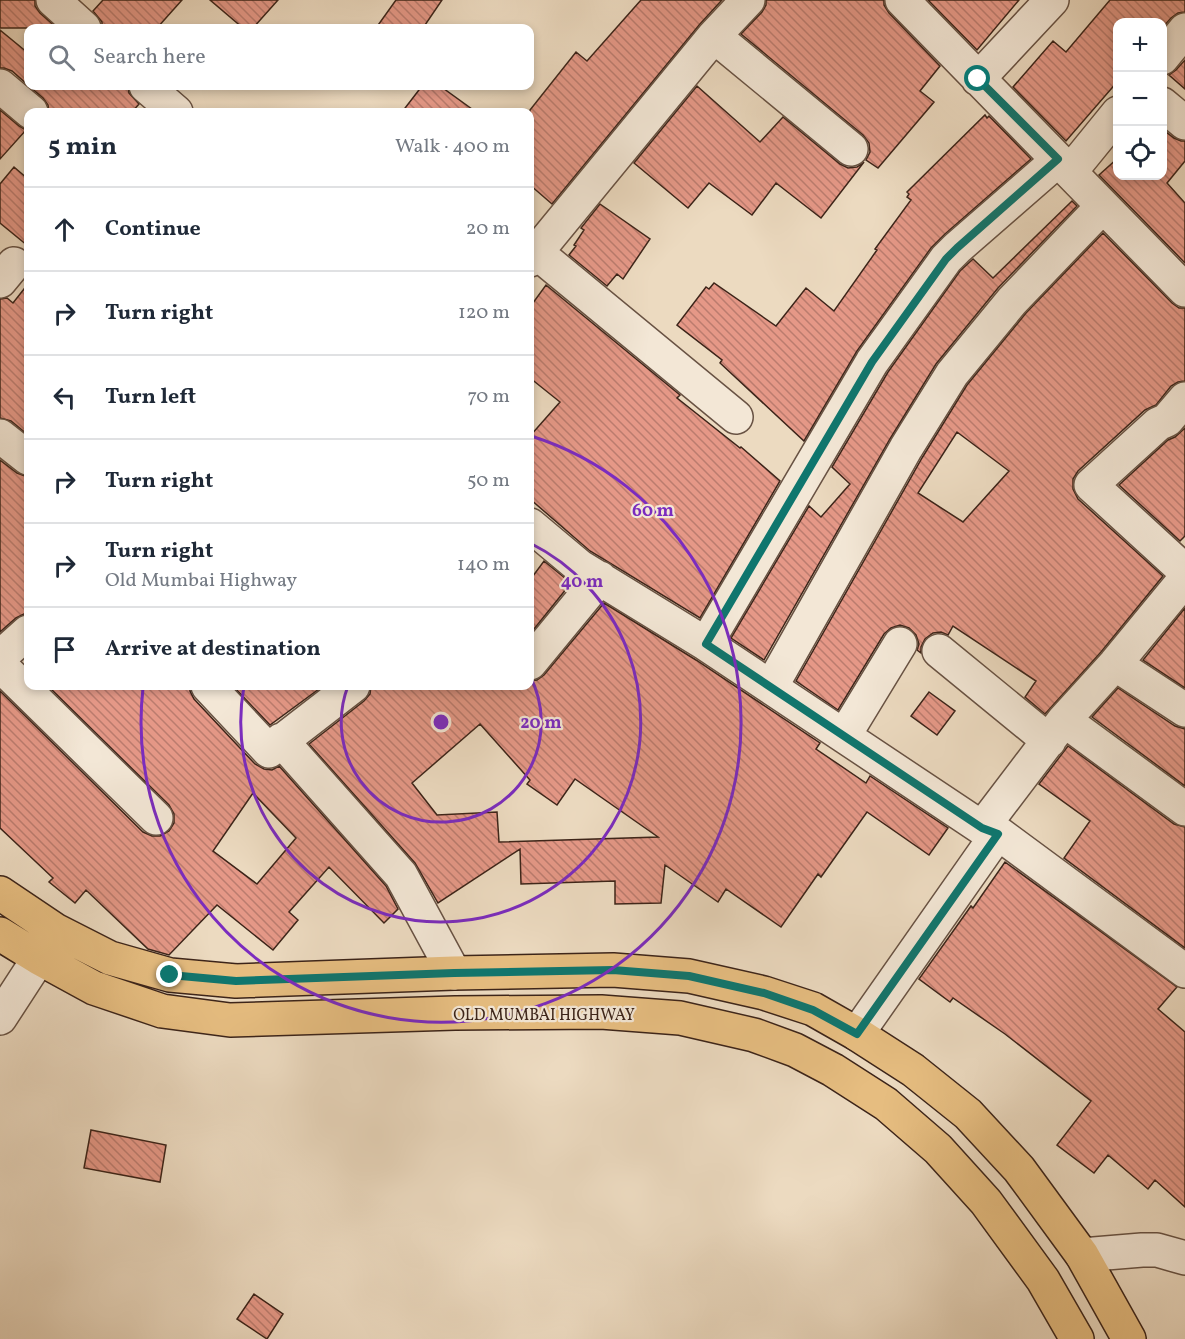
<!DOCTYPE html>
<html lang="en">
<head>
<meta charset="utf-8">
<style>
  :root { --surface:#fff; --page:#f6f6f7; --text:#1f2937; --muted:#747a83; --line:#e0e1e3 }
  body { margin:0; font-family:Vollkorn,serif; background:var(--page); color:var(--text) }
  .controls { position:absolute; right:18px; top:18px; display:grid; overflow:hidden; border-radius:12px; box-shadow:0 3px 9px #0003 }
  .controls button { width:54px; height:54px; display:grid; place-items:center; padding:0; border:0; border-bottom:2px solid var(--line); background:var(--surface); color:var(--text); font:30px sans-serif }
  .stop { position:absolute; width:18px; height:18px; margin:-14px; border:4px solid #0f766e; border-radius:50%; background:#fff }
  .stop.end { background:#0f766e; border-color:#fff; box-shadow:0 2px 6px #0008 }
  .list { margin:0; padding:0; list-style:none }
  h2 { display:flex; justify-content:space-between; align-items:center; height:78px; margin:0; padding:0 24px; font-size:26px }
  h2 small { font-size:20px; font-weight:400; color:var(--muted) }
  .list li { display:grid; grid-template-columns:39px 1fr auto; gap:18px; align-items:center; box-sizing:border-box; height:84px; padding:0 24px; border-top:2px solid var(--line) }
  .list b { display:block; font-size:22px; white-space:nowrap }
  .list p { margin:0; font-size:20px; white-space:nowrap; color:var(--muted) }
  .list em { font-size:20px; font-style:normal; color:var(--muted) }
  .icon { flex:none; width:33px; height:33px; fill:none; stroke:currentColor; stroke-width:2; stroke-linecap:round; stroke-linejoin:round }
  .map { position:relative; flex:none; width:1185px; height:1339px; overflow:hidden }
  .search { position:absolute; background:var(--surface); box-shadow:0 3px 9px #0003; left:24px; top:24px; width:510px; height:66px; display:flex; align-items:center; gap:15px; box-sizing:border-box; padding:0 21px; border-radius:12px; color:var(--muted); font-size:22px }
  .panel { position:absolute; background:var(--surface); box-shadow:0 3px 9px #0003; left:24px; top:108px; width:510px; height:582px; border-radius:12px }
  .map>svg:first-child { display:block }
  .building { fill:url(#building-back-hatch); stroke:#3c2419; stroke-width:1.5; fill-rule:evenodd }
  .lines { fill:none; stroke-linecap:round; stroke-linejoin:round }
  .minor-casing { stroke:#685243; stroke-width:36 }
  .major-casing { stroke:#3c2419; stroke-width:36 }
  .minor { stroke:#f3e7d6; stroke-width:33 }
  .major { stroke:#e6bd80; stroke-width:33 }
  .route { stroke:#0f766e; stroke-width:8 }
  .ring { fill:none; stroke:#7b2cbf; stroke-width:3 }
  .labels { text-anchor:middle; stroke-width:4.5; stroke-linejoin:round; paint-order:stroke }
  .street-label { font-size:16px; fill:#3c2419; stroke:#f3e7d6 }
  .centre { fill:#7b2cbf; stroke:#f3e7d6; stroke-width:3 }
  .ring-label { font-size:18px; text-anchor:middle; font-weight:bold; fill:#7b2cbf; stroke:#f3e7d6; stroke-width:4.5; stroke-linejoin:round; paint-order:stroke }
</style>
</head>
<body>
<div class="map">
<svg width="1185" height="1339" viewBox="0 0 1185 1339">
  <defs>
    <pattern id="building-back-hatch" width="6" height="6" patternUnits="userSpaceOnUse" patternTransform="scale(1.5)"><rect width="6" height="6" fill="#e59887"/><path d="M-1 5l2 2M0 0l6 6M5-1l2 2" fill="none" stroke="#bb7c6e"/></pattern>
  </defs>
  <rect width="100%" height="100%" fill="#ecdac0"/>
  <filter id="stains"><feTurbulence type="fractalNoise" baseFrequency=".00333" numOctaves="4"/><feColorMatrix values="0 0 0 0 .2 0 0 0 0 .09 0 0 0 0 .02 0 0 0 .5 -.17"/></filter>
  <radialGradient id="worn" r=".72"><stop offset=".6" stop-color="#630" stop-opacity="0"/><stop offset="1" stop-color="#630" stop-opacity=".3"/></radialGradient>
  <!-- building -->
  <path class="building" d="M0,0H35V6L40,13L57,28H0Z
    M103,0H182L157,28H102V22L93,11Z
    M210,0H278L253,28H243Z
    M396,0H442L423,28H376Z
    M641,0H722L700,24L552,204L530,185V110L576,52L587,61Z
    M766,0H884V5L889,13L940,66L920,91L934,102L878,168L866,160L870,152L869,143L863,135L741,34L762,12L766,5Z
    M928,0H1019L977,50Z
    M1110,0H1185V12L1178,13L1171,18L1162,28V22H1118V81L1066,141L1013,87L1053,41L1066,52Z
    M0,30L28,53V85L12,71L4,68H0Z
    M1185,60V89L1169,75L1176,70Z
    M29,86H128L129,93L139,104L132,112H49L48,105L43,98Z
    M422,86H440L476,112H402Z
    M697,86L760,142L783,117L840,164L848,168L857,167L864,162L821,218L776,183L752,215L709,183L688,208L634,163Z
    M0,110L19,126L26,130L0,159Z
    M985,115L987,118L989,116L1031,159L945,234L931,248L857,351L804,441L720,363L722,360L677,325L706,287L709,289L714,283L776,326L806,288L834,311L877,250L875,249L911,200L907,197L909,194L907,192Z
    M1162,129L1174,138L1181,141H1185V161L1167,183L1185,203V263L1099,175L1118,158V176H1162Z
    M14,167L28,179V246L0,223V184Z
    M1072,201L1077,206L998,288L936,364L890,439L764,660L731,638L809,506L821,517L850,484L832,467L888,372L960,271L973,259L993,278Z
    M600,204L650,239L623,279L617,274L607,286L569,255L576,246L574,245L584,230L581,228Z
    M1103,233L1172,303L1179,308H1185V381L1178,382L1171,386L1156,405L1145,410L1078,471L1073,479V489L1078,499L1163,576L1101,652L1045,714L1025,697L1036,681L953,626L948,635L941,632L933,633L925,639L921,647V653L917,650L919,644L916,635L909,628L900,625L891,628L884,634L838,710L796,681L922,458L967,385L1026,313ZM957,432L1009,471L963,522L918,493Z
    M28,284V435L11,421L0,418V299L7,298L13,303Z
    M546,285L680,395L677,398L740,448L741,447L780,481L700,618L590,551L530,499V436L560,402L530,378V307Z
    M1185,428V536L1180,541L1119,485L1168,440L1175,437Z
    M0,460L17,473L25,476H28V614H24L16,618L0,632Z
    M544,561L571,583L530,634V580Z
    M604,603L696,660L820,743L816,749L866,783L870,776L948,828L929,855L867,812L821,877L818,874L781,927L726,889L718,902L665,865L661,903L615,904V881L521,884L520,849L438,903L415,863L309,744L364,701L370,694L371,686H530V681L537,680L544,675ZM480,724L530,780L527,784L557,805L575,779L658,837L499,842L497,812L437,815L412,783Z
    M1185,608V688L1143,660Z
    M48,686H190V691L194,699L255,764L264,769L272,770L279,766L386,886L398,909L384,923L329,867L289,912L298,920L273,950L217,905L169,955L148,949L86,890L75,903L49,882L53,878L0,828V691L143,832L152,836H160L169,831L174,823V814L169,805ZM253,793L296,838L257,884L213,851Z
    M233,686H323L270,725Z
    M1118,688L1175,726L1185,729V786L1092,717Z
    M929,692L955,711L937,735L911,716Z
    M1068,746L1174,824L1185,827V948L1064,858L1090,821L1039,784Z
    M1005,862L1177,987L1158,1009L1185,1032V1207L1155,1180L1148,1189L1108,1155L1094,1173L1057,1145L1091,1101L1005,1034L953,998L950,1002L919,979L971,906L973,908Z
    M91,1130L166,1145L160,1182L84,1168Z
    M254,1294L283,1314L267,1339L237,1319Z"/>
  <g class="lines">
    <!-- minor casing -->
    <g class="minor-casing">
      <path id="minor" d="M53,0L84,28
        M902,0L1185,290
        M714,36L851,149
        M1162,58L1185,30
        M978,79L1052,0
        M0,86L31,112
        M146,86L176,112
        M1162,104L1185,123
        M1070,172L1118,113
        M536,252L736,417
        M530,260L714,36L748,0
        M0,281L14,264
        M1185,399L1167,420L1158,424L1091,485L1185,571
        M0,436L28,458
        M530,525L579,566L706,644L982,828L998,833L1185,971
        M706,644L872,362L946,259L957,248L1058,160
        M939,651L1049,741
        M0,657L28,632
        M530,663L600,578
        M1115,664L1185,710
        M0,665L156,818
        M208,686L269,751L353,686
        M771,687L906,448L952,374L1012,301L1103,206
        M1064,720L1185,809
        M844,736L900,644
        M281,740L401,875L454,973
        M982,828L1064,720L1115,664L1185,579
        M0,1018L39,958
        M857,1034L998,833
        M1082,1255L1142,1250H1157L1185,1258"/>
    </g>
    <!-- major casing -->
    <g class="major-casing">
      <path id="major" d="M0,893L55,930L110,958L170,975L236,981L454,973L613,970L689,976L764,993L813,1009L857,1034L913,1070L968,1114L1019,1169L1082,1255L1129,1339
        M0,934L39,958L94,988L162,1011L230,1020L455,1013L601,1012L680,1018L754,1035L795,1050L833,1070L886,1104L938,1149L986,1202L1043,1280L1077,1339"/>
    </g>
    <!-- minor -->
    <use href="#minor" class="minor"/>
    <!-- major -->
    <use href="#major" class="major"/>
  </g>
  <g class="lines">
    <!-- route -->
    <path class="route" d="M170,975L236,981L454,973L613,970L689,976L764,993L813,1010L857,1034L998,834L982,828L706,644L872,362L946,259L957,248L1058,159L978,79"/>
  </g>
  <!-- distance rings -->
  <g class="ring">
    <path d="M530 676A100 100 0 1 1 348 686"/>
    <path d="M530 543A200 200 0 1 1 244 686"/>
    <path d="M531 436A300 300 0 1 1 143 688"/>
  </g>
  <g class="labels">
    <!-- street labels -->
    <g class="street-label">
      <text x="544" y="1020">OLD MUMBAI HIGHWAY</text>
    </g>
  </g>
  <circle cx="441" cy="722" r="9" class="centre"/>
  <g class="ring-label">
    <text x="653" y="516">60 m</text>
    <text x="582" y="587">40 m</text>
    <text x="541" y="728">20 m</text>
  </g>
  <rect width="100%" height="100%" filter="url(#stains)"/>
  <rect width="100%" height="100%" fill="url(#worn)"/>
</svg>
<div class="controls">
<button>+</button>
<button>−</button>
<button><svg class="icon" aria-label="locate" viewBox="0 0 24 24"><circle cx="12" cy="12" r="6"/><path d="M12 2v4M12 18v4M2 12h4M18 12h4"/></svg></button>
</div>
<div class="stop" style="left:978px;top:79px"></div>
<div class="stop end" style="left:170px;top:975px"></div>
<div class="search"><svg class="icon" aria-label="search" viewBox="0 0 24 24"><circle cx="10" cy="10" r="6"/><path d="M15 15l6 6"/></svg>Search here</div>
<section class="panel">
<h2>5 min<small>Walk · 400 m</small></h2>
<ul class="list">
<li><svg class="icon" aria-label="ahead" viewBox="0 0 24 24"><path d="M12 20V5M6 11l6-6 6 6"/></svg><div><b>Continue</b></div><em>20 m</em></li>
<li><svg class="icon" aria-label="right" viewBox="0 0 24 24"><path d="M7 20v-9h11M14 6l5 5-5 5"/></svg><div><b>Turn right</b></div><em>120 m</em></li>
<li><svg class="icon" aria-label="left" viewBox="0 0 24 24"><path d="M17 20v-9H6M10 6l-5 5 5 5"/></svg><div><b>Turn left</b></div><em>70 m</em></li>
<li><svg class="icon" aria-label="right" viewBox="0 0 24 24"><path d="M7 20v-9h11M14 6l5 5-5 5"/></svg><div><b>Turn right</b></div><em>50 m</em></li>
<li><svg class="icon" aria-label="right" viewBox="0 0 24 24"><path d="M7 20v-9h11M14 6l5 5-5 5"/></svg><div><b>Turn right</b><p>Old Mumbai Highway</p></div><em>140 m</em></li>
<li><svg class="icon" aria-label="arrive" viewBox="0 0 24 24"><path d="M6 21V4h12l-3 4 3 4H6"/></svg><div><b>Arrive at destination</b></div></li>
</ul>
</section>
</div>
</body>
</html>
